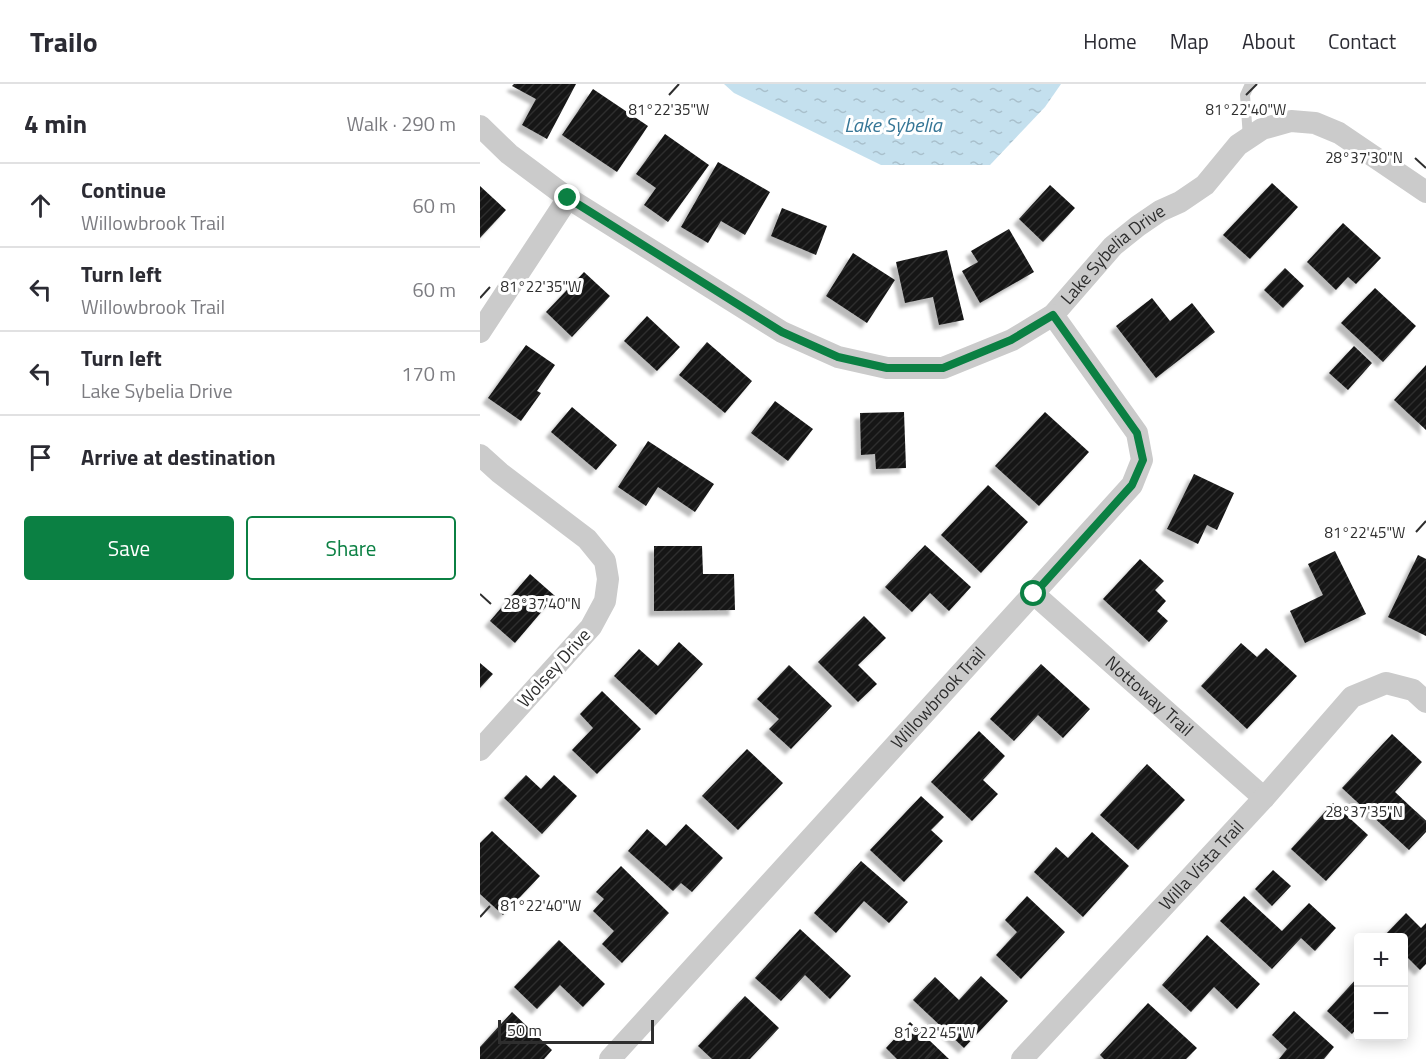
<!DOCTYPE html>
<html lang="en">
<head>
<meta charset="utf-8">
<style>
  :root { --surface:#fff; --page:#f7f7f7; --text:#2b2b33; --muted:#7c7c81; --line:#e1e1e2; --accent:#0b8043 }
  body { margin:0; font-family:"Titillium Web",sans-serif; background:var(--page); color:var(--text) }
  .controls { position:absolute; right:18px; bottom:18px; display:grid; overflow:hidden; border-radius:6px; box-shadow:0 3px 15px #0003 }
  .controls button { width:54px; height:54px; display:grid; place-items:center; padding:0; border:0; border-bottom:2px solid var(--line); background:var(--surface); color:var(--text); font:30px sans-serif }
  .scale { position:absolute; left:18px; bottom:15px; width:156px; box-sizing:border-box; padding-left:6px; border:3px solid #2e2e2e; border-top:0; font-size:16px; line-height:21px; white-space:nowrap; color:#2e2e2e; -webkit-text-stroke:4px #fff; paint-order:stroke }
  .stop { position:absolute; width:18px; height:18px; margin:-14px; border:4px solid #0b8043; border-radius:50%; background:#fff }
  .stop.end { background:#0b8043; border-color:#fff; box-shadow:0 2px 6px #0008 }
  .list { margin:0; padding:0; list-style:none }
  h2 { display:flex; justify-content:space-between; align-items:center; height:78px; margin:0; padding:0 24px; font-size:26px }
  h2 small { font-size:20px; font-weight:400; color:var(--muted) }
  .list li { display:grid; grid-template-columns:39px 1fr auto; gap:18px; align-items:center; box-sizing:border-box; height:84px; padding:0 24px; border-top:2px solid var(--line) }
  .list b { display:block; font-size:22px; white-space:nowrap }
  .list p { margin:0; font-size:20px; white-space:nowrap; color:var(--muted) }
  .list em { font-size:20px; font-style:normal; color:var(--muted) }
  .actions { display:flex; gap:12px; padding:18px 24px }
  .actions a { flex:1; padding:14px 0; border:2px solid var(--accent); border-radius:6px; text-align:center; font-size:21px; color:var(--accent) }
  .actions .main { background:var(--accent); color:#fff }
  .icon { flex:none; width:33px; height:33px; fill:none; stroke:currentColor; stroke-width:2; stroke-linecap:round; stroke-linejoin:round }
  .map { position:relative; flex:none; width:946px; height:975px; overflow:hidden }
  header { display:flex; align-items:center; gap:36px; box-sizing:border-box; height:84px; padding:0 30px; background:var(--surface); border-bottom:2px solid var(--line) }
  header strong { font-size:28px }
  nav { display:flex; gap:33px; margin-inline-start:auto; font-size:21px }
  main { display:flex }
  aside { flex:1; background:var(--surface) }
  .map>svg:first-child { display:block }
  .water { fill:url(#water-ripples) }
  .building { fill:url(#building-hatch); filter:url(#shadow) }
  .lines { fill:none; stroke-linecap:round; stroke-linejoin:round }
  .service { stroke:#cbcbcb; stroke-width:10 }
  .minor { stroke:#cbcbcb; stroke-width:22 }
  .route { stroke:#0b8043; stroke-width:8 }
  .ticks { fill:none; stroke:#2e2e2e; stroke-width:2 }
  .labels { text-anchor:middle; stroke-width:6; stroke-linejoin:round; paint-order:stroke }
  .street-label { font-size:18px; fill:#2e2e2e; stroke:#fff }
  .water-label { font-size:20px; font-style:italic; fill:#367696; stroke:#fff }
  .ticks-label { font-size:15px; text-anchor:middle; fill:#2e2e2e; stroke:#fff; stroke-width:6; stroke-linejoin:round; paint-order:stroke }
</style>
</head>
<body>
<header>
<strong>Trailo</strong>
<nav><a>Home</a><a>Map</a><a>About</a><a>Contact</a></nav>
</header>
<main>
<aside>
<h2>4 min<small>Walk · 290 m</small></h2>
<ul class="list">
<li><svg class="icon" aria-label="ahead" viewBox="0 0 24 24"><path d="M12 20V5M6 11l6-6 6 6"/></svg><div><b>Continue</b><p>Willowbrook Trail</p></div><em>60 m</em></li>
<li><svg class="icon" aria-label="left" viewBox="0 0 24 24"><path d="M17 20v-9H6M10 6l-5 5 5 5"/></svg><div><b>Turn left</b><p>Willowbrook Trail</p></div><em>60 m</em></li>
<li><svg class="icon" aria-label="left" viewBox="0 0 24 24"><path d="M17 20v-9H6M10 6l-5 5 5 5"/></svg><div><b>Turn left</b><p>Lake Sybelia Drive</p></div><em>170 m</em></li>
<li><svg class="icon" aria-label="arrive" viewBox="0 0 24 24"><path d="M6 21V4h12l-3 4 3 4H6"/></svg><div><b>Arrive at destination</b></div></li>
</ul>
<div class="actions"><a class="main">Save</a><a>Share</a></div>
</aside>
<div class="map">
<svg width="946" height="975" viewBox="0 0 946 975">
  <defs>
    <pattern id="water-ripples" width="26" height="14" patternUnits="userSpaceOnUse" patternTransform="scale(1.5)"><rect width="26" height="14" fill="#c4e0ee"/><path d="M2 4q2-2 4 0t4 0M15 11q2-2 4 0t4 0" fill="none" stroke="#a9c0cc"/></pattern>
    <pattern id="building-hatch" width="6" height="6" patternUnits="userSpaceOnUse" patternTransform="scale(1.5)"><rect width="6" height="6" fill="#151515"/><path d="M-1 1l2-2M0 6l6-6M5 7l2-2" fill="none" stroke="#2f2f2f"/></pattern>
    <filter id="shadow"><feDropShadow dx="-5.5" dy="5.5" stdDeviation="1.5" flood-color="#0004"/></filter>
  </defs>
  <rect width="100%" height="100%" fill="#fff"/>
  <!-- water -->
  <path class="water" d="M244,0H581L565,23L510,81H401L254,9Z"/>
  <!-- building -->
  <path class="building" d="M34,0H96L67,55L42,41L56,15L32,2Z
    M113,5L168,42L137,88L82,51Z
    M185,50L229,81L188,138L164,121L176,104L156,90Z
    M238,78L290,108L265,151L241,137L228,159L201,143Z
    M792,99L818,123L770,175L743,151Z
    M570,101L595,124L563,158L539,135Z
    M0,102L26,126L0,154Z
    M302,124L347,142L336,171L291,152Z
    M863,139L901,174L876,200L868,193L856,206L827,178Z
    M529,145L554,188L500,219L482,187L498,178L491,167Z
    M467,166L484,236L459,241L453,213L425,219L416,178Z
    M373,169L415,196L387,239L346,212Z
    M805,184L824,202L803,224L784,206Z
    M104,188L130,212L92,253L66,228Z
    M895,204L936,242L903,278L861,239Z
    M672,214L690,237L712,219L735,248L676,294L636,242Z
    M167,232L200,263L177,287L144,257Z
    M227,258L272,297L245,329L199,291Z
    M46,261L75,281L57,307L61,309L41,337L8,314Z
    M874,262L892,279L868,306L849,289Z
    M946,281V346L914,316Z
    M295,317L333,345L308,377L271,349Z
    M92,323L137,361L116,386L71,348Z
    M424,328L426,384L396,385L395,370L381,371L380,329Z
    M565,328L609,368L559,422L515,382Z
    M168,357L234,400L215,428L178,403L166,422L138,403Z
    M714,390L754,409L737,446L727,441L718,460L687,445Z
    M508,401L548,438L501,489L461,451Z
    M445,461L491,503L469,527L450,509L432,528L405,503Z
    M174,462H222L223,490H254L255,526L174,527Z
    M855,467L886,530L825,559L810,527L843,511L828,480Z
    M938,471L946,475V552L908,533Z
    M660,475L684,497L675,506L686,517L677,527L688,537L669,558L623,515Z
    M50,490L75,512L35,559L10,537Z
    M384,532L406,554L378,581L397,600L378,618L338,578Z
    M199,558L223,580L176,631L134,592L159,565L178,582Z
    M761,559L777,573L786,564L817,592L767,645L721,602Z
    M0,579L13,590L0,604Z
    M561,580L610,625L583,654L558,631L534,657L510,635Z
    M309,581L352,622L311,665L289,645L299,635L277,615Z
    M122,607L161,645L117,690L92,666L113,644L100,630Z
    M499,647L525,672L503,696L518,710L492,737L451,698Z
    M912,650L942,678L915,708L946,737V748L929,766L862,704Z
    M267,665L303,699L258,746L222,712Z
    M667,680L705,716L658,766L620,731Z
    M46,691L61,705L74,691L97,712L62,750L24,714Z
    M441,712L464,733L451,746L463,757L424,798L390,766Z
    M853,719L888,751L846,797L811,765Z
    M206,740L243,774L212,808L201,799L193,807L148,767L167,745L186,762Z
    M12,747L60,792L23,831L0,810V759Z
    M612,748L649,782L603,833L554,788L576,763L588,774Z
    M381,777L428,818L409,839L384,817L356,849L334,829Z
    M141,782L189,829L142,879L122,860L134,847L113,827L124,815L116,808Z
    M793,786L811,802L792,822L775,805Z
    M547,812L585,848L541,895L516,871L537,848L525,836Z
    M764,812L802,847L829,819L856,844L835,867L821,854L792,885L740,837Z
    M926,829L941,844L946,839V880L940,886L924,870V854L904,852Z
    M320,845L371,892L350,915L325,891L301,917L275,894Z
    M727,851L780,900L757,925L734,903L711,928L682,901Z
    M79,856L125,900L103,923L80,901L57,925L34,903Z
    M501,892L528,917L484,964L433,916L455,893L479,916Z
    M878,893V943L872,950L847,927Z
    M265,912L299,944L270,975H232L218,962Z
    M668,919L717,964L706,975H624L620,971Z
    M814,927L854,963L844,975H799L807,965L792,951Z
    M32,928L72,966L64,975H0V963Z
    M430,938L469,975H417L406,964Z"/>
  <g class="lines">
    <!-- service -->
    <path class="service" d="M768,54L765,11L770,0"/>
    <!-- minor -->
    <g class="minor">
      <path id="s1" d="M0,42L29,70L88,114L302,248L358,273L407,284H463L532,256L573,231L633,162L658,142L680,127L700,118L725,101L758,61L782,45L811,37L835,39L859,49L946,108"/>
      <path d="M0,248L88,114"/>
      <path d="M0,371L20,389L107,455L125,477L128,495L125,517L111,543L0,666"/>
      <path id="s2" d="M554,510L784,714"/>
      <path id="s3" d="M130,975L652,401L662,376L657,349L573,231"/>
      <path id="s4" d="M542,975L784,714L872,613L906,599L933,606L946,618"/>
    </g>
  </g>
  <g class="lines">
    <!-- route -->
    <path class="route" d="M88,114L302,248L358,273L407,284H463L531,256L573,231L657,349L663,376L652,401L554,510"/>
  </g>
  <!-- ticks -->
  <path class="ticks" d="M189,11L199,0M766,11L777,0M935,74L946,84M0,214L10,203M936,448L946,437M0,510L11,520M935,728L946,738M0,833L10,822M445,975L455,964"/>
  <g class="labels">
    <!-- street labels -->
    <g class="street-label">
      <text dy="6" stroke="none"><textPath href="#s1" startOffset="742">Lake Sybelia Drive</textPath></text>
      <text transform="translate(74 584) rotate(-48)" y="6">Wolsey Drive</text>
      <text dy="6" stroke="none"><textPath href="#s2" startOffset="154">Nottoway Trail</textPath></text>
      <text dy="6" stroke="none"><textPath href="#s3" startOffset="488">Willowbrook Trail</textPath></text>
      <text dy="6" stroke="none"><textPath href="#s4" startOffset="264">Willa Vista Trail</textPath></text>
    </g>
    <!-- water labels -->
    <g class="water-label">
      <text x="413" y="48">Lake Sybelia</text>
    </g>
  </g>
  <g class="ticks-label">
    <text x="189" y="31">81°22'35"W</text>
    <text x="766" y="31">81°22'40"W</text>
    <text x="884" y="79">28°37'30"N</text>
    <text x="61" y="208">81°22'35"W</text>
    <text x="885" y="454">81°22'45"W</text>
    <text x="62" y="525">28°37'40"N</text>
    <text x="884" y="733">28°37'35"N</text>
    <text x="61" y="827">81°22'40"W</text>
    <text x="455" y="954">81°22'45"W</text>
  </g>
</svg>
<div class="controls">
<button>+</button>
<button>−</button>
</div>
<div class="scale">50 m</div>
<div class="stop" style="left:554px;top:510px"></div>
<div class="stop end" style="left:88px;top:114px"></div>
</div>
</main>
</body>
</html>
